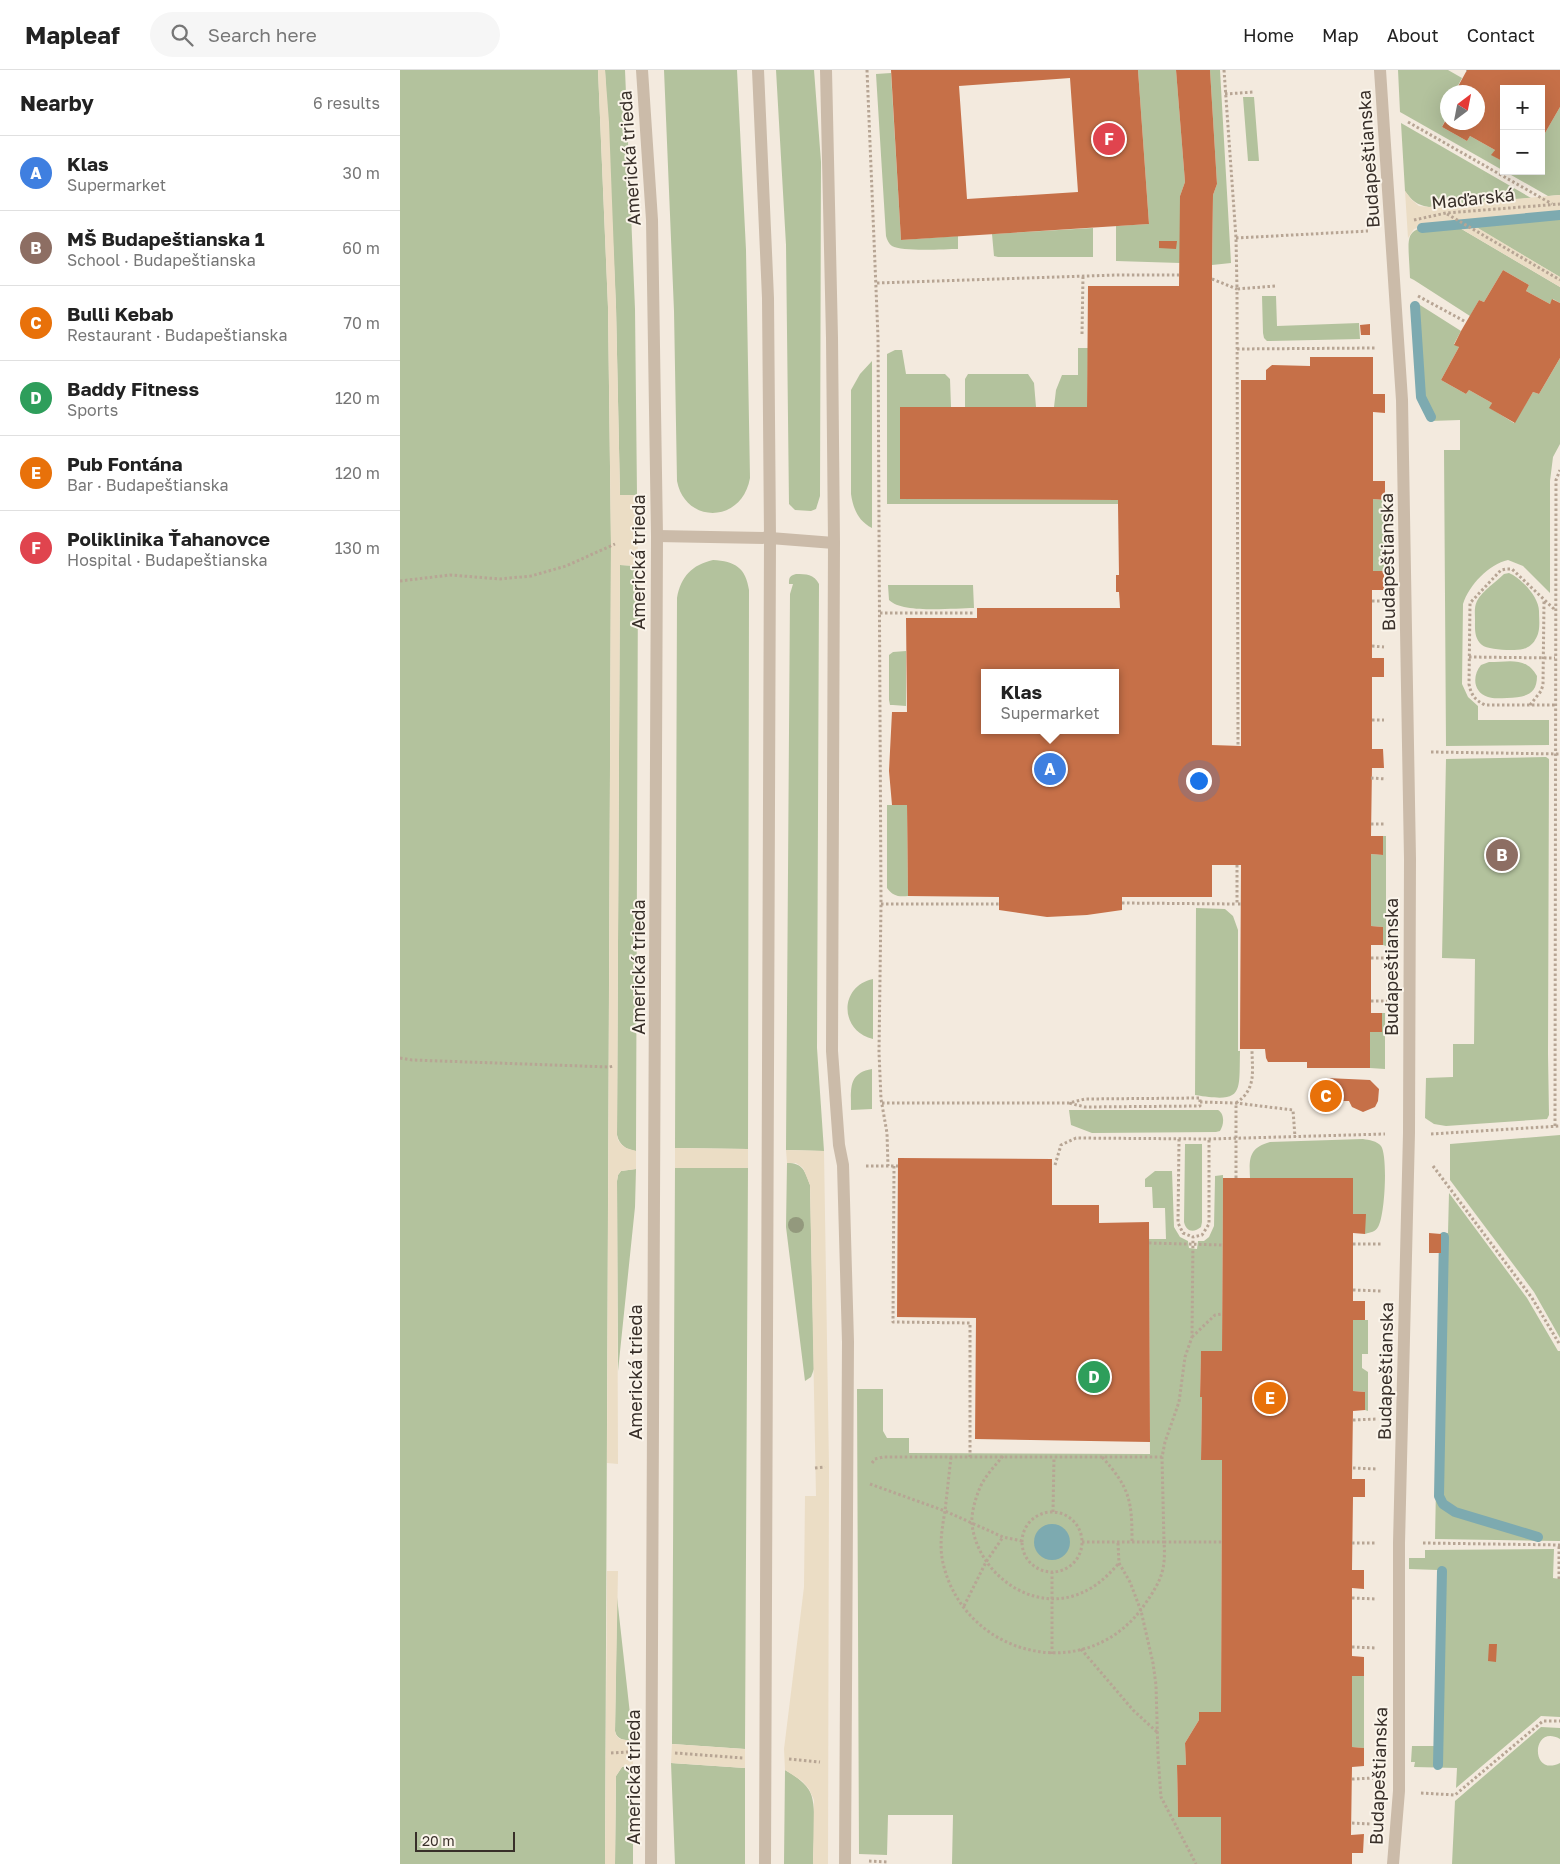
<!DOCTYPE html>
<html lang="en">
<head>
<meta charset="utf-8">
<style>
  :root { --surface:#fff; --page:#f6f6f6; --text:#222; --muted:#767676; --line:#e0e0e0; --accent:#1e525a }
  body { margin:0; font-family:"Golos Text",sans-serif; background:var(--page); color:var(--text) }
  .controls { position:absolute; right:15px; top:15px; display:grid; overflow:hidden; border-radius:0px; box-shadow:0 5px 20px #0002 }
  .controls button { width:45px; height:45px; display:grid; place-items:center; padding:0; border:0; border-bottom:1px solid var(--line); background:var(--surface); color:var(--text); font:25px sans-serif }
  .compass { position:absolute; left:1040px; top:15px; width:45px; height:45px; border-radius:50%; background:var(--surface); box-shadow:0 5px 20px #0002; rotate:32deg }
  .scale { position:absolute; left:15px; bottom:12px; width:100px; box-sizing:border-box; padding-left:5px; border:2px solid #382f29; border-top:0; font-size:14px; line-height:18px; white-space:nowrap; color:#382f29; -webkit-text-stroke:4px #faf4ea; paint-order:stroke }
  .you { position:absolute; left:798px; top:710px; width:18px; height:18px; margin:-12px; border:4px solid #fff; border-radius:50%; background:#1a73e8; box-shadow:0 0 0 8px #1a73e833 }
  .badge { display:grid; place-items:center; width:32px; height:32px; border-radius:50%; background:var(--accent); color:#fff; font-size:16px; font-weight:700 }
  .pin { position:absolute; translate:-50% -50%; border:2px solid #fff; box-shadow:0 1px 5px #0006 }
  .popup { position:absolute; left:581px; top:599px; width:138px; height:65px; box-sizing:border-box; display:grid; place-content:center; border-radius:0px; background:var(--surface); filter:drop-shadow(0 1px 4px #0005); font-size:16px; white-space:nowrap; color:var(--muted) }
  .popup b { font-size:19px; color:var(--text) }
  .popup::after { content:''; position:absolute; left:50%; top:100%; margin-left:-10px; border:10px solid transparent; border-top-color:var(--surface) }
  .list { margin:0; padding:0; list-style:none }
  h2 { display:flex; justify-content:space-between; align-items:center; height:65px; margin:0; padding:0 20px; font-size:21px }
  h2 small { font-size:16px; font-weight:400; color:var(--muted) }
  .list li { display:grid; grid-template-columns:32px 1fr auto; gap:15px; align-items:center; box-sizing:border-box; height:75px; padding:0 20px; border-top:1px solid var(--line) }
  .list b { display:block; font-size:19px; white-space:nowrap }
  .list p { margin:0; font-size:16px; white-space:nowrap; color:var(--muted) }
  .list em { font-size:16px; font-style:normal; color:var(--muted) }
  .icon { flex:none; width:28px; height:28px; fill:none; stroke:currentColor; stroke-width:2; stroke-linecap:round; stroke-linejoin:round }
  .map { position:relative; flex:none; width:1160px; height:1794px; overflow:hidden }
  header { display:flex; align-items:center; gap:30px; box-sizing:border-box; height:70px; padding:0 25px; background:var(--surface); border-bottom:1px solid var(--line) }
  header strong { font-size:24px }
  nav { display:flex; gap:28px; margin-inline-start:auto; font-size:18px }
  .search { width:350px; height:45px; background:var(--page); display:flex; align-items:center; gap:12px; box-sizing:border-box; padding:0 18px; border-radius:28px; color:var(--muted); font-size:19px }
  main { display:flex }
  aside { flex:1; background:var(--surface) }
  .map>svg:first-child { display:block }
  .green { fill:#b3c29d }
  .plaza { fill:#ebddc5 }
  .water { fill:#7daab0 }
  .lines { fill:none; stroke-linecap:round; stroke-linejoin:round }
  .stream { stroke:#7daab0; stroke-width:10 }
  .building { fill:#c67048; fill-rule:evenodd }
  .path { stroke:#b7a594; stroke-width:3; stroke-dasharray:2.5 2.5; stroke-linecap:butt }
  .service { stroke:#cbbba9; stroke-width:12 }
  .minor { stroke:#cbbba9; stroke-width:12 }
  .tertiary { stroke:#cbbba9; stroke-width:12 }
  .tree { fill:#93997d }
  .labels { text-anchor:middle; stroke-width:4; stroke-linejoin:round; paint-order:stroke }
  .street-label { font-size:18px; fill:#382f29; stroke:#faf4ea }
</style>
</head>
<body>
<header>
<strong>Mapleaf</strong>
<div class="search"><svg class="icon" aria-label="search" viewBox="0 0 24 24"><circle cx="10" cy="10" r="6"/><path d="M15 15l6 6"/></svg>Search here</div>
<nav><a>Home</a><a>Map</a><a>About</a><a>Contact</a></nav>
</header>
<main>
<aside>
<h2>Nearby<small>6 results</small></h2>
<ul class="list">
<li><span class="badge" style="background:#3f7fe0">A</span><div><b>Klas</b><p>Supermarket</p></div><em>30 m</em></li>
<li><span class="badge" style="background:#8d6e63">B</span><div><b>MŠ Budapeštianska 1</b><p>School · Budapeštianska</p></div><em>60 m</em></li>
<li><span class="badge" style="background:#e8710a">C</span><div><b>Bulli Kebab</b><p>Restaurant · Budapeštianska</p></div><em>70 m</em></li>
<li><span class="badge" style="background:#2e9e5b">D</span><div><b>Baddy Fitness</b><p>Sports</p></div><em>120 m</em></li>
<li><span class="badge" style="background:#e8710a">E</span><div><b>Pub Fontána</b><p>Bar · Budapeštianska</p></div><em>120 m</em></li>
<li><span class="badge" style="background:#e0444e">F</span><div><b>Poliklinika Ťahanovce</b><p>Hospital · Budapeštianska</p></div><em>130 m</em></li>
</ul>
</aside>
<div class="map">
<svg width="1160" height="1794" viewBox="0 0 1160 1794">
  <rect width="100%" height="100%" fill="#f3eade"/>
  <!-- green -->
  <path class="green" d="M0,0H198L208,237L211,475L205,1794H0Z
    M205,0H225L235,239L237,425H220L216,237Z
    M264,0H337L346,180L350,408C342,454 285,454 277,411L274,241Z
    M376,0H414L421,92L420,426L416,439L411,441L395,440L389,434L386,175Z
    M738,0H776L785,112L780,126V193L716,191V156L749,154Z
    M810,0H820L831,193L812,195L813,125L817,114Z
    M998,0H1048L1062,8L1055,21L1056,22H1048L1047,46L1042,57L1067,71L1070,66L1095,80L1092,85L1104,92V101L1000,42Z
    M491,3L501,170L558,166V179C545,179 502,182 492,176C489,174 487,170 486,166L476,4Z
    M843,27H854L859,91H848Z
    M1160,37V125L1148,126L1104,101H1141V70Z
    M1001,53L1131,128L1029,137C1017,135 1012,131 1005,121Z
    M1160,143V207L1067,152Z
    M1053,154L1160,217V233L1153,229L1150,234L1126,221L1129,215L1103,200L1084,232L1079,230L1070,246L1014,210L1010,208C1008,158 1001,159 1053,154Z
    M693,158V187H598L594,186L592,164Z
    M862,226H876L877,256L959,253L960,269L867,271L864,268L863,263Z
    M1012,233L1020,235L1061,261L1054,274L1059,277L1041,310L1066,324L1069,320L1092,333L1090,338L1114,353L1133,322L1139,324L1160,288V374L1153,387L1150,411V523L1123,496L1108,490C1089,494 1069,515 1063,534L1062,614L1068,627L1078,636V650H1149V675L1046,676L1044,380H1060V350L1030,351L1018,329Z
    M678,278H688L687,337H654L656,320L662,305H678Z
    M495,280H502L506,304H545L550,309L551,337H500V429L718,430V434H487V284Z
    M472,291V458C458,451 453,438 451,424V320L460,304Z
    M568,304H628L634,313L636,337H565V309Z
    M973,429L985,430L984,501H973Z
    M313,490C335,491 346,498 349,520L348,1079L275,1078L277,528C281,506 292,495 313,490Z
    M220,495L238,496L236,1081C227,1080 219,1075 217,1065Z
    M1109,503C1121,508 1139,527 1139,541C1139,550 1141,562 1135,570C1133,574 1128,578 1123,579C1114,581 1088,580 1082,575C1074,568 1075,559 1075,550C1075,544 1074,537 1077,531C1082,521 1096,512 1104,504Z
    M396,504C406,504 414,504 419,514L417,978L424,1081L386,1080L390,524L393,514H389C389,508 389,506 396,504Z
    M488,515H573L574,538C554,538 503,544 489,530Z
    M506,581V636L493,635H490L489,630V585L493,582Z
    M1089,592C1109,592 1126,586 1137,606C1137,626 1124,627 1107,628C1101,628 1093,629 1088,627C1073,622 1072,606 1081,595Z
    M1146,687L1149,689V692L1148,984L1149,1045L1147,1049L1046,1056L1034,1054L1025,1048L1026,1008L1053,1007V974H1074L1075,889L1042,888L1046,689Z
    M487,735H507L508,826C498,827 493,826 487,818Z
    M983,766H986V876L983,875V857L971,856V784L983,785Z
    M796,838L825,839L833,846L838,860V981H840C839,1024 844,1033 795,1025Z
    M473,909V969C439,961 439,916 473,909Z
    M982,943H985V999L970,998V962H982Z
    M472,999V1039L451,1040C451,1019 448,1003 472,999Z
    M669,1040H818C825,1044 824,1055 820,1061L816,1062L692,1063L671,1055Z
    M1160,1065V1268L1134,1222L1050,1110V1074Z
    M963,1069C969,1070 977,1071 981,1076C988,1086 985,1146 978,1157C975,1162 971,1162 965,1164V1144H953V1108H850C849,1088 849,1078 870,1072Z
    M785,1074H802V1152L801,1157C794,1163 786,1162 784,1152Z
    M387,1093C403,1093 405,1101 410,1115L414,1299L411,1307L405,1311L386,1157Z
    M275,1098H348L345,1679L272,1674Z
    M236,1099L235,1137L218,1301L217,1111L218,1105L221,1101Z
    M755,1101H772L774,1157L780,1167L788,1171L789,1178L797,1179L798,1171H804L809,1167L814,1156L815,1109V1106L823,1105L822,1281L801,1282L800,1327H802L801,1390H822L821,1642H799V1650L785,1673L786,1695L777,1696L778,1746L821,1747V1794H552L553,1745H488L487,1785L459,1784L457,1319H483V1361L487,1368H509V1383L750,1384L749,1169H766L765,1138H753L752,1117H745V1109Z
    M1049,1123L1127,1228L1158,1281H1160V1471L1035,1469L1041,1164L1048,1163Z
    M953,1250H968V1284H962V1298L968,1302V1341L965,1340V1322L953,1321Z
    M1154,1479L1153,1508L1160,1509V1647L1141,1646L1056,1718L1057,1698L1014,1697L1015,1692H1011L1012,1676H1036L1038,1500L1009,1499V1488H1025V1480Z
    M217,1527L233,1671C224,1670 217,1670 215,1661Z
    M952,1606H964V1678L952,1677Z
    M1141,1657L1160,1658V1669C1131,1653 1130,1708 1160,1693V1794H1052L1055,1731Z
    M271,1693L345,1698V1794H275Z
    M233,1696V1794H215L216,1706L222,1697Z
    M385,1700C394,1705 403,1711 409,1720C418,1734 413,1776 413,1794H384Z"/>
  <!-- plaza -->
  <path class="plaza" d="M198,0H205L209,52L216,237L220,425H237L238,496L220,495L217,1065L218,1070L221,1074L226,1078L236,1081V1099L221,1101L218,1105L217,1111L218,1394L207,1393L211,475L208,237Z
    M1005,121L1012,130L1019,136L1029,137L1160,125V143L1068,152L1160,207V217L1053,154L1021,157L1014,159L1008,168Z
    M275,1078L348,1079V1098H275Z
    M386,1080L424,1081L429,1397L428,1794H413L414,1730L409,1719L402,1711L385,1700L384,1679L404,1517L405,1426H416L410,1115L403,1098L396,1093H387Z
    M207,1501H218L215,1661L216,1665L220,1669L233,1671V1696L222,1697L216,1706L215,1794H205Z
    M272,1674L345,1679V1698L271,1693Z"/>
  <!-- water -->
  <path class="water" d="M634 1472a18 18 0 1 1 36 0a18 18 0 1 1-36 0Z"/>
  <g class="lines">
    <!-- stream -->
    <path class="stream" d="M1022,158L1160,145
      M1015,236L1021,327L1031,347
      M1044,1167L1039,1426L1043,1434L1055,1442L1138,1467
      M1038,1695L1042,1501"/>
  </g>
  <!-- building -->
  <path class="building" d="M491,0H738L749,154L501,170ZM670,8L678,122L567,129L559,16Z
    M776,0H810L817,114L813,125L812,195V675L841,676V310H866V300L872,295L910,296V287H973V324H985V343L973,342V411H985V430L973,429V501H984V520H972V588H984V607H972V679H983L984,698H972L971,766H983V785L971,784V856L983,857V875H971V943H982V962H970V998H907V992H868L866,988L865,979H840L841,795H812V827H722V840L687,845L647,847L599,840V827L508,826L507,735H492L489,701L492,642H507L506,548H577V538H720L719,522H716V505H719L718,434V430L500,429V337H687L688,216H779L780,126L785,112ZM585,603H715V660H585Z
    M1067,0H1160V37L1141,70V19H1104V92L1091,85L1095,80L1070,66L1067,71L1042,57L1048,46V52H1078V22H1055Z
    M759,171H777L776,179L759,178Z
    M1103,200L1129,215L1126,221L1150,234L1152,229L1160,233V288L1139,324L1133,322L1115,353L1089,338L1092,333L1069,320L1066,324L1041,310L1059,277L1054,275L1061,261L1079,230L1084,232Z
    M970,254V265H961L960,255Z
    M927,1008L970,1010L979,1019L978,1031L975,1037L963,1042L952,1037L949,1031H941L938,1037L933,1040H921L915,1036L910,1025L915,1013Z
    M498,1088L652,1089V1135H699V1153L749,1152L750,1372L575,1369L576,1248L497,1247Z
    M823,1108H953V1144H966L965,1164L953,1163V1231H965V1250H953V1321L965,1322V1340L953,1341L952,1409H965V1427H953L952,1500H964V1519L952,1518V1586L964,1587V1606H952V1677L964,1678V1696L952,1697L951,1765L964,1764L963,1783H952V1794H821V1747H778L777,1695H786L785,1673L799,1650V1642H821L822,1390H801L802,1327H800L801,1281H822Z
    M1029,1163L1041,1164V1183H1029Z
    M1089,1574H1097L1096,1592L1088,1591Z"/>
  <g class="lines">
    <!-- path -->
    <path class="path" d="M467,0L478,267L481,834L479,982L481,1029L487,1063L488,1096
      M824,0L836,168L837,219L875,216
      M1066,0H1067
      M825,24L854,22
      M1008,52L1152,134
      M1047,144L1160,210
      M1014,150L1046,143L1160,134
      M836,168L968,161
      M812,209L837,219L838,675
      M477,213L718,205H779
      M1018,226L1066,252
      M682,264L683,206
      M837,279L976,278
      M0,511L50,505L100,509L131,506L166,496L215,474
      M972,531H982
      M1154,539L1112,499H1106L1101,500L1070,533L1069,614C1071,625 1075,630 1085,635H1155
      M480,543H574
      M972,576L984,577
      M1069,587L1155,588
      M1130,635L1141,621L1143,615L1144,531
      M972,650H984
      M1031,682L1160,684
      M971,708L986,709
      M971,754H986
      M837,795V834H841
      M722,833L837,834
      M481,834H599
      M971,888H987
      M971,931H987
      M0,988L12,990L209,997L214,996
      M800,1032L836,1033L893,1040L895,1067
      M482,1033H669L685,1029L800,1028V1036L685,1037L669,1033
      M1155,1056L1156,410L1160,400
      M1031,1064L1160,1056
      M779,1069L778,1153L783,1163L793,1167
      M655,1095L661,1075L676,1068L809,1069L985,1064
      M466,1096H498
      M494,1096L493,1252L570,1253V1387
      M1033,1096L1132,1228L1160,1275
      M836,1108V1033C857,1019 852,1001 852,979
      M749,1173L822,1175
      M953,1174H983
      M953,1220L981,1221
      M792,1267L815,1245L822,1244
      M953,1350L977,1349
      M603,1386C594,1397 584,1407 579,1420C575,1430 571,1444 572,1454C577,1500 626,1540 673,1526C693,1520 706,1508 719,1493
      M551,1387L545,1441L603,1467L622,1471
      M702,1387C730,1418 732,1431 732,1471
      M472,1393L475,1389L483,1387H762
      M415,1398L425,1397
      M953,1398L977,1399
      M470,1414L545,1441C542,1458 539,1476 543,1493C565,1588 689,1617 745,1534C761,1511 766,1500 764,1472H822
      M653,1442L654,1387
      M622 1472a30 30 0 1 1 60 0a30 30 0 1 1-60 0Z
      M682,1472H764L762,1387L765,1372L779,1332L785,1287L792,1267L793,1167L802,1165L809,1154V1069
      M718,1473L719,1493L730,1512L741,1541L753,1593L756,1615L758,1686L761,1727L796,1794
      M952,1473H977
      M1023,1473L1160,1475
      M1159,1509V1475
      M952,1528L977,1529
      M564,1536L586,1492L603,1467
      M952,1577L977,1578
      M681,1579L733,1640L758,1663
      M652,1584V1502
      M211,1683L228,1682
      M275,1683L343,1688
      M389,1689L420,1692
      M952,1709L973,1708
      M1021,1723L1055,1725L1143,1651H1160
      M952,1753L971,1754
      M469,1791L487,1792"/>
    <!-- service -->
    <path class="service" d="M370,468L434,473"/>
    <!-- minor -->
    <path class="minor" d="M426,0L432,268L434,473L432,981L439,1075L443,1095L448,1272L445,1794
      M980,0L1002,330L1010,789L1009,1063L999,1473V1721L993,1794
      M257,466L370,468"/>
    <!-- tertiary -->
    <path class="tertiary" d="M242,0L252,150L257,466L251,1794
      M358,0L368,228L370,468L365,1794"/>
  </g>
  <!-- trees -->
  <circle class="tree" cx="396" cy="1155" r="8"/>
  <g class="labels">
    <!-- street labels -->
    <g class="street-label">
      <text transform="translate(230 88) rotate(-94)" y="6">Americká trieda</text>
      <text transform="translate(969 89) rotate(-94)" y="6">Budapeštianska</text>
      <text transform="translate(1073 129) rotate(-6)" y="6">Maďarská</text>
      <text transform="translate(239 492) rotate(-90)" y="6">Americká trieda</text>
      <text transform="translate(988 492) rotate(-91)" y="6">Budapeštianska</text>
      <text transform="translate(239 897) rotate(-90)" y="6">Americká trieda</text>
      <text transform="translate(992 897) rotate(-90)" y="6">Budapeštianska</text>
      <text transform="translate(986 1301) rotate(-89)" y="6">Budapeštianska</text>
      <text transform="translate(236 1302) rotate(-90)" y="6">Americká trieda</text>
      <text transform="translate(979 1706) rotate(-88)" y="6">Budapeštianska</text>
      <text transform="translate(234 1707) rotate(-90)" y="6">Americká trieda</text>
    </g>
  </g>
</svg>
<div class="controls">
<button>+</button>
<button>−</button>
</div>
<svg class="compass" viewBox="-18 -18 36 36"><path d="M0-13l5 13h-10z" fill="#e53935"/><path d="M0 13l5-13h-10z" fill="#767676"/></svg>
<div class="scale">20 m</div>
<div class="you"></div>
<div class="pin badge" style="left:650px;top:699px;background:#3f7fe0">A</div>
<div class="popup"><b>Klas</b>Supermarket</div>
<div class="pin badge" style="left:1102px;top:785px;background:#8d6e63">B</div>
<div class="pin badge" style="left:926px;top:1026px;background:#e8710a">C</div>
<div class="pin badge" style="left:694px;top:1307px;background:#2e9e5b">D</div>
<div class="pin badge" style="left:870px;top:1328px;background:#e8710a">E</div>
<div class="pin badge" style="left:709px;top:69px;background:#e0444e">F</div>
</div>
</main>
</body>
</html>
